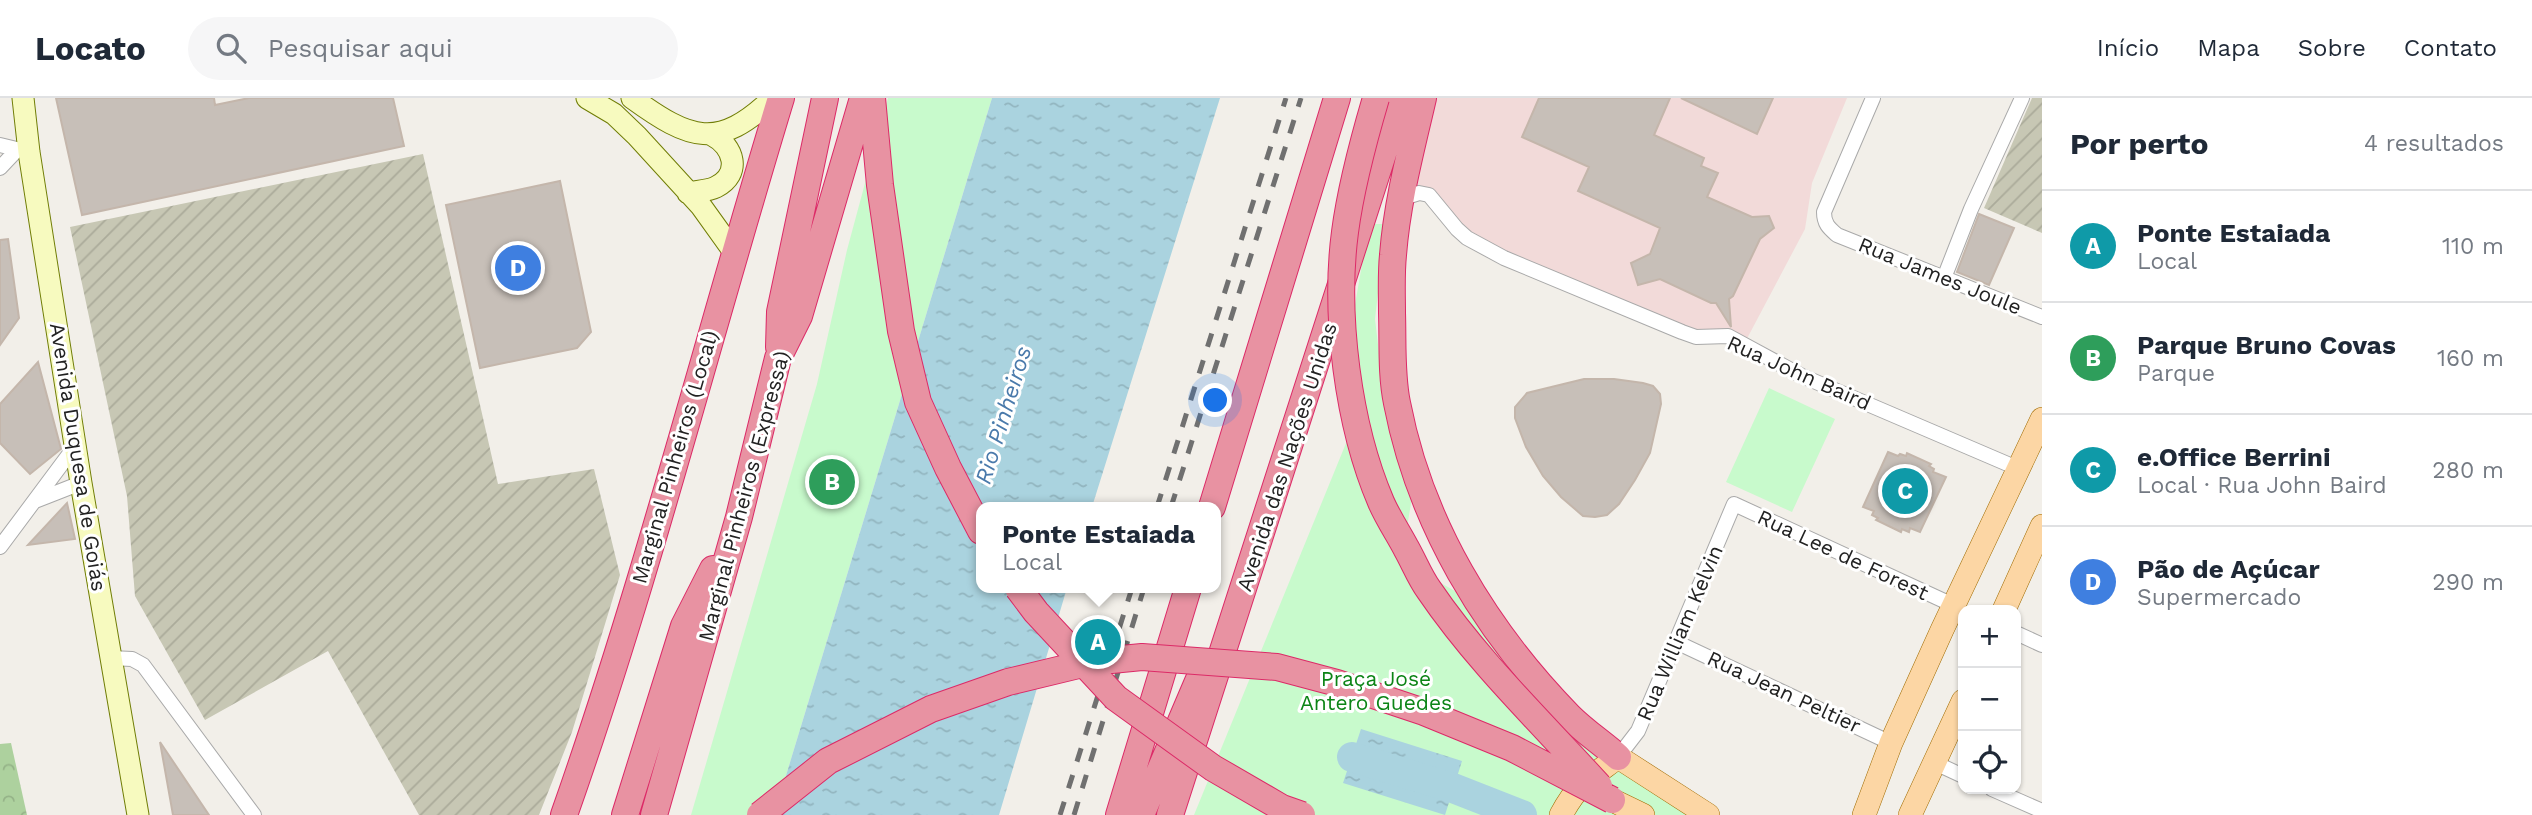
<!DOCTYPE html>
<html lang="pt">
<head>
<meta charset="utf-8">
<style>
  :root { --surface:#fff; --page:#f6f6f7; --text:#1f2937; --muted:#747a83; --line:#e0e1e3; --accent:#d40000 }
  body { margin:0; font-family:"Work Sans",sans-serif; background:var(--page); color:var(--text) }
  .controls { position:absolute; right:21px; bottom:21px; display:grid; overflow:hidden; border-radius:14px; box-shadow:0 2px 5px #0004 }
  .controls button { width:63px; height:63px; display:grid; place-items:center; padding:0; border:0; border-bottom:2px solid var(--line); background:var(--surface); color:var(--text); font:35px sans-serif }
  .you { position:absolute; left:1216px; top:303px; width:24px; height:24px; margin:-18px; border:5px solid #fff; border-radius:50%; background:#1a73e8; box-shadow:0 0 0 10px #1a73e833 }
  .badge { display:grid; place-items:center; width:46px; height:46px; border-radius:50%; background:var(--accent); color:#fff; font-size:23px; font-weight:700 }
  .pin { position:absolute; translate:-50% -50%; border:4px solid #fff; box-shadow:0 2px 7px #0006 }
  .popup { position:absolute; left:976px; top:404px; width:245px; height:91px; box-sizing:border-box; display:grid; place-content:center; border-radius:14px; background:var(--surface); filter:drop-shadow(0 2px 5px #0005); font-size:23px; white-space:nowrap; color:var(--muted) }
  .popup b { font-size:26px; color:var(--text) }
  .popup::after { content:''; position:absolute; left:50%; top:100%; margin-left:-14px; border:14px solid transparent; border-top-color:var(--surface) }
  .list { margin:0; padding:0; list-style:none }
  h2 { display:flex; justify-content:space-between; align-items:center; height:91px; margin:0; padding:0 28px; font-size:30px }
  h2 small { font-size:23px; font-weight:400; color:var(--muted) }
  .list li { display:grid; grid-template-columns:46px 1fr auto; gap:21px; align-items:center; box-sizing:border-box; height:112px; padding:0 28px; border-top:2px solid var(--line) }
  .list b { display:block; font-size:26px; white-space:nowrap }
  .list p { margin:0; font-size:23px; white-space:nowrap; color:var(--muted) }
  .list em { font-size:23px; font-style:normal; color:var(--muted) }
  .icon { flex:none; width:38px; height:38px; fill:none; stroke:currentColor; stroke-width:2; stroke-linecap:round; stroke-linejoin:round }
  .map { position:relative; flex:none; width:2042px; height:717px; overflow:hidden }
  header { display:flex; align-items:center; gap:42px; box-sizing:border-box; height:98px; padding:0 35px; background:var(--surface); border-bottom:2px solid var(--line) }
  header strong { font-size:33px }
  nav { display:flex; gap:38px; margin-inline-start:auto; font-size:24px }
  .search { width:490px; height:63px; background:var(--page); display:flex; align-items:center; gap:18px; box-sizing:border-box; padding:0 24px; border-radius:38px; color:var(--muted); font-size:26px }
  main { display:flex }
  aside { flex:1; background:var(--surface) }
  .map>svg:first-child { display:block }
  .commercial { fill:#f2dad9 }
  .construction { fill:url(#construction-furrows) }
  .forest { fill:url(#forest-crowns) }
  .park { fill:#c8facc }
  .water { fill:url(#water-ripples) }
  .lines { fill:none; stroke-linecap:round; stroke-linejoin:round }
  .river { stroke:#aad3df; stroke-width:30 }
  .building { fill:#c7bfb8; stroke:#c4b6ab; stroke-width:2 }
  .street-casing { stroke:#a9a9a9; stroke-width:16 }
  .secondary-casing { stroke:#707d05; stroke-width:23 }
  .primary-casing { stroke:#a06b00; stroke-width:24 }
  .highway-casing { stroke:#dc2a67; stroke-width:28 }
  .street { stroke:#fff; stroke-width:14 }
  .secondary { stroke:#f7fabf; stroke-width:21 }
  .primary { stroke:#fcd6a4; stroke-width:23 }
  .highway { stroke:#e892a2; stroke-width:26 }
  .rail { stroke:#707070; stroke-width:5; stroke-dasharray:14 14; stroke-linecap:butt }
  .highway-bridge-casing { stroke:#dc2a67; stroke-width:28; stroke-linecap:butt }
  .highway-bridge { stroke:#e892a2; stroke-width:26 }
  .labels { text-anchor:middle; stroke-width:6; stroke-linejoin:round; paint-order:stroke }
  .street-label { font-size:21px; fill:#222; stroke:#fff }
  .park-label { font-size:21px; fill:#0c8416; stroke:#fff }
  .water-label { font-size:23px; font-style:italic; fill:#4a7aab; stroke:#fff }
</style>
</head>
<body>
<header>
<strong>Locato</strong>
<div class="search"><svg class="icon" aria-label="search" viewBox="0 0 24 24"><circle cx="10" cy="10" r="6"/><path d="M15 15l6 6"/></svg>Pesquisar aqui</div>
<nav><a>Início</a><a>Mapa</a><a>Sobre</a><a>Contato</a></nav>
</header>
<main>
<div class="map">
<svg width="2042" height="717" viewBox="0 0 2042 717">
  <defs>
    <pattern id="construction-furrows" width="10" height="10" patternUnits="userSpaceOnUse" patternTransform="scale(1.75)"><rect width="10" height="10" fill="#c7c7b4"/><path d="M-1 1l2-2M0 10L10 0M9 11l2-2" fill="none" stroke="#abab9a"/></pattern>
    <pattern id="forest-crowns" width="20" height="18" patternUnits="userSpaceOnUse" patternTransform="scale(1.75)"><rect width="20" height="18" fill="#add19e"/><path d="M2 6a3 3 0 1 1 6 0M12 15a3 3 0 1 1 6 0" fill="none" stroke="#95b388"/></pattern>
    <pattern id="water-ripples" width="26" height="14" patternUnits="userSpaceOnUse" patternTransform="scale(1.75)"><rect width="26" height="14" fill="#aad3df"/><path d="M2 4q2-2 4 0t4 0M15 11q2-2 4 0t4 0" fill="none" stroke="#92b5bf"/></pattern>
  </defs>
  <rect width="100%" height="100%" fill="#f2efe9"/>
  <!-- commercial -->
  <path class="commercial" d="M1429,0H1847L1812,85L1805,131L1742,250L1467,140L1429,97L1410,98Z"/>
  <!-- construction -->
  <path class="construction" d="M2032,0H2042V135L1984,110Z
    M423,56L498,386L594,371L620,477L572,634L539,717H419L328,553L205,622L135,498L127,398L70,129Z"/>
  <!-- forest -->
  <path class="forest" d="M11,645L27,717H0V646Z"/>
  <!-- park -->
  <path class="park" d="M888,0H992L774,717H691L817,286L847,152Z
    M1369,126H1386L1375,221L1384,298L1412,400L1407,429L1430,479L1455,493L1489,541L1525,584L1717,717H1194L1360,311L1352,224Z
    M1769,290L1835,321L1792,414L1726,384Z"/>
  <!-- water -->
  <path class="water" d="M992,0H1220L1092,409H981V490H1067L999,717H774Z
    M1361,631L1462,663L1445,717L1343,685Z"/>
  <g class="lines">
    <!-- river -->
    <path class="river" d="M1352,659L1453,690L1522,717"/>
  </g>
  <!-- building -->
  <path class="building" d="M56,0H214L215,7L249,0H393L404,48L82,117Z
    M1539,0H1670L1654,37L1704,60L1701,68L1718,75L1707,99L1752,119L1769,118L1774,130L1760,141L1733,198L1729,201L1731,229L1716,205H1711L1660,181L1638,187L1631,165L1650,156L1660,130L1578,93L1589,69L1522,39Z
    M1681,0H1773L1757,36Z
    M560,83L591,234L577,250L480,270L446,107Z
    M1979,116L2014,130L1989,187L1957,174Z
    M8,141L19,220L0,247V142Z
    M38,264L61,351L30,376L0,345V306Z
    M1584,281H1614L1643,285L1653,288L1660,296L1661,306L1650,355L1635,382L1619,406L1607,417L1595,419L1583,418L1561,399L1543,378L1526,349L1515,320V309L1527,295Z
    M1888,354L1898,358L1900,356L1906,358L1907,355L1931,366L1929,368L1934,371L1933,374L1946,379L1920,434L1910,430L1909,434L1902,431L1901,434L1876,422L1878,420L1872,417L1874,413L1863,409Z
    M67,405L75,441L28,447Z
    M160,644L209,717H173Z"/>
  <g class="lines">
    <!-- street casing -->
    <g class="street-casing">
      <path id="street" d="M1873,0L1824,114C1824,126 1829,130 1837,137L2042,219
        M0,47L29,54
        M0,70L17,52
        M1400,101L1419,95L1429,97L1457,131L1467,140L1504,160L1682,234L1696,239L1728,238L1802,278L2017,370
        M1944,180L1971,111L2022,0
        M35,403L81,385
        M0,449L76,347
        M2016,535L2042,547
        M1676,544L1891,645
        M111,560L132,561L143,567L254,717
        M1618,659L1638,633L1734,406L1953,507
        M1935,665L1963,678
        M1992,691L2042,713"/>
    </g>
    <!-- secondary casing -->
    <g class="secondary-casing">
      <path id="secondary" d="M23,0L29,54L81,385L138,717
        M587,0L614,16L637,38L701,108L734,154
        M632,0C690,42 718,53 773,0
        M688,95C697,93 708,93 716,89C742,76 734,48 712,37"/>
    </g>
    <!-- primary casing -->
    <g class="primary-casing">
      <path id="primary" d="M2004,512L2042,428
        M1612,702L1643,717
        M1561,717C1578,685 1590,680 1618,659L1708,717
        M1864,717L1891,645L1942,532L2042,321
        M1910,717L1963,603"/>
    </g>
    <!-- highway casing -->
    <g class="highway-casing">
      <path id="highway" d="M872,0L880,87L901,233L918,304L948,370L981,433
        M1423,0C1411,52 1397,104 1393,157C1391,176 1392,196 1392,215C1393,245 1391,276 1397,305C1420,425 1485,532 1569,618C1584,633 1602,645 1618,659
        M779,249L780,214L825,0
        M1212,409L1337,0
        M564,717C647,482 708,239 781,0
        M625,717L684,528L713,471
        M654,717L739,419L778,260L799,218L863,0
        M1119,717L1188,490
        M1141,717L1202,574
        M1170,717L1401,0"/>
    </g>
    <!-- street -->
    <use href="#street" class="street"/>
    <!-- secondary -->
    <use href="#secondary" class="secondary"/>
    <!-- primary -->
    <use href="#primary" class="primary"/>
    <!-- highway -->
    <use href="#highway" class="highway"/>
    <!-- rail -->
    <path class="rail" d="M1157,409L1286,0
      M1171,409L1301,0
      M1060,717L1132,490
      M1074,717L1144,490"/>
    <!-- highway-bridge casing -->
    <g class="highway-bridge-casing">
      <path id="highway-bridge" d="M1376,0C1363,44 1351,88 1345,134C1334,217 1348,327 1381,404C1388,420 1398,435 1406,450C1414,464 1420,480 1429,492C1478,564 1541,624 1599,688
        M1018,490L1036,514L1116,600L1213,670L1282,710L1302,717
        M760,717L828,663L931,611L1008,584L1091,564L1142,559L1277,569L1337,585L1424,614L1512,650L1612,702"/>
    </g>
    <!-- highway-bridge -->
    <use href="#highway-bridge" class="highway-bridge"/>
  </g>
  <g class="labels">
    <!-- street labels -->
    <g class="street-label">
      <text transform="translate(1940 178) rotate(22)" y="7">Rua James Joule</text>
      <text transform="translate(1799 275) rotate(24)" y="7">Rua John Baird</text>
      <text transform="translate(78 359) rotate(81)" y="7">Avenida Duquesa de Goiás</text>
      <text transform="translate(675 359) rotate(-74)" y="7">Marginal Pinheiros (Local)</text>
      <text transform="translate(1287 359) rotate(-72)" y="7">Avenida das Nações Unidas</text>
      <text transform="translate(744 398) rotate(-75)" y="7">Marginal Pinheiros (Expressa)</text>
      <text transform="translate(1843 457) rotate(25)" y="7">Rua Lee de Forest</text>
      <text transform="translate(1680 535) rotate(-67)" y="7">Rua William Kelvin</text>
      <text transform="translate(1784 594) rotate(25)" y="7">Rua Jean Peltier</text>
    </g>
    <!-- park labels -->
    <g class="park-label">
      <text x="1376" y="588">Praça José<tspan x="1376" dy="24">Antero Guedes</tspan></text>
    </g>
    <!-- water labels -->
    <g class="water-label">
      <text transform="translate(1003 317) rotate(-73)" y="8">Rio Pinheiros</text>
    </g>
  </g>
</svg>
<div class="controls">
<button>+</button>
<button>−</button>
<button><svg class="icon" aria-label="locate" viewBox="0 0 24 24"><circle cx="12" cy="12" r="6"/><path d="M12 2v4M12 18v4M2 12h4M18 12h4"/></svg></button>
</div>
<div class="you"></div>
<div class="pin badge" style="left:1098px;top:544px;background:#0f9aa8">A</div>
<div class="popup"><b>Ponte Estaiada</b>Local</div>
<div class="pin badge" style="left:832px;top:384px;background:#2e9e5b">B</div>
<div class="pin badge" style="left:1905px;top:393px;background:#0f9aa8">C</div>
<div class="pin badge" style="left:518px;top:170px;background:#3f7fe0">D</div>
</div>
<aside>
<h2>Por perto<small>4 resultados</small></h2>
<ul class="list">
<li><span class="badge" style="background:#0f9aa8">A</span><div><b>Ponte Estaiada</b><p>Local</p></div><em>110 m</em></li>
<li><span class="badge" style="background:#2e9e5b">B</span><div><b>Parque Bruno Covas</b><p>Parque</p></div><em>160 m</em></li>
<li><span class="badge" style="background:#0f9aa8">C</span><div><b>e.Office Berrini</b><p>Local · Rua John Baird</p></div><em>280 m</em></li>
<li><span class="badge" style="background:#3f7fe0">D</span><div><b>Pão de Açúcar</b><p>Supermercado</p></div><em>290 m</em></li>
</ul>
</aside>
</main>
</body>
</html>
